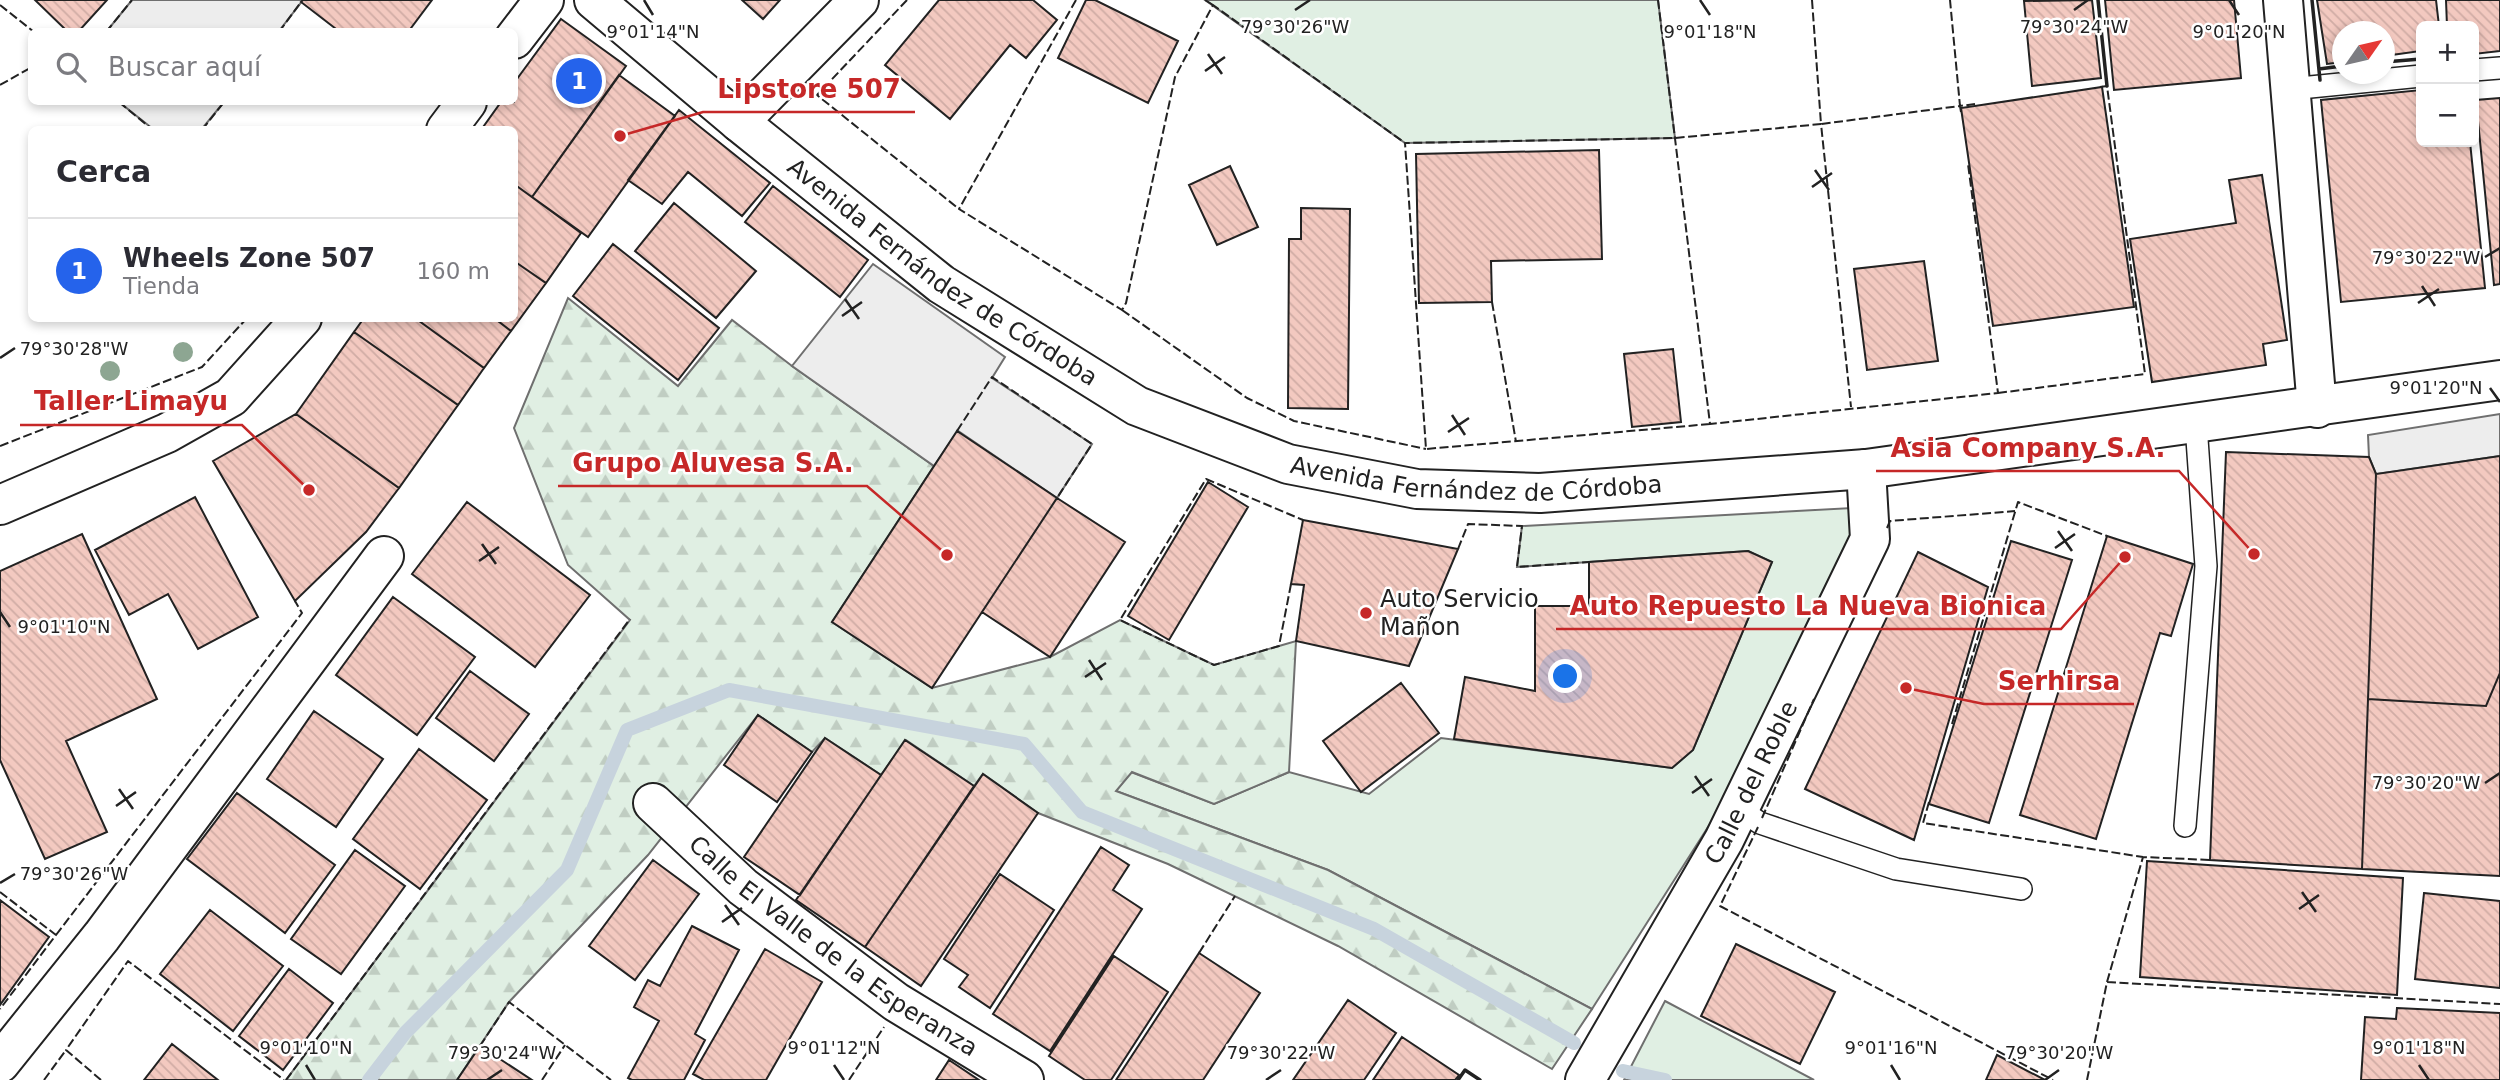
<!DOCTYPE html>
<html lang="es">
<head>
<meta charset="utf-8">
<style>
  :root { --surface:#fff; --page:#f2f2f3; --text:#2b2b33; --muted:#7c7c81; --line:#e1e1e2; --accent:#2563eb }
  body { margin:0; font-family:"DejaVu Sans",sans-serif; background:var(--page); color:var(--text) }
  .controls { position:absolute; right:21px; top:21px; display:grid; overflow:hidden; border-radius:10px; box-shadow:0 4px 10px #0003 }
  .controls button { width:63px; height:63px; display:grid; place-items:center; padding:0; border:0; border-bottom:2px solid var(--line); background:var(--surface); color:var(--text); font:35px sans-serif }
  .compass { position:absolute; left:2332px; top:21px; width:63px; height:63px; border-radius:50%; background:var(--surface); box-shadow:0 4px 10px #0003; rotate:56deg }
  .you { position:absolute; left:1566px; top:677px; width:24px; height:24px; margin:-18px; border:5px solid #fff; border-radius:50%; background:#1a73e8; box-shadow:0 0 0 10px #1a73e833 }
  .badge { display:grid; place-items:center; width:46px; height:46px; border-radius:50%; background:var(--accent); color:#fff; font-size:23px; font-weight:700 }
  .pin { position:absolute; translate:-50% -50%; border:4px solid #fff; box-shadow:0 2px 7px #0006 }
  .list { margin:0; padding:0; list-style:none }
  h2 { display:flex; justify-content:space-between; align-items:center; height:91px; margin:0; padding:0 28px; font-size:30px }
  h2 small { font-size:23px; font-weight:400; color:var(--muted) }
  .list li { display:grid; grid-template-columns:46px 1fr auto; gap:21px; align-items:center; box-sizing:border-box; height:105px; padding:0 28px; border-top:2px solid var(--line) }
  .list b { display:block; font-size:26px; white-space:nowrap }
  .list p { margin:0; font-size:23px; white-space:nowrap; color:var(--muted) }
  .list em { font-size:23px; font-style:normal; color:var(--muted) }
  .icon { flex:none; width:38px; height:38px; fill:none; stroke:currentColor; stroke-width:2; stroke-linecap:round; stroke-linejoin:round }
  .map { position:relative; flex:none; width:2500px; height:1080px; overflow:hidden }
  .search { position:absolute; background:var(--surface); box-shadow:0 4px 10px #0003; left:28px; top:28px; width:490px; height:77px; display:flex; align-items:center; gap:18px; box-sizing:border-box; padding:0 24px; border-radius:10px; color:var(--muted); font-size:26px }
  .panel { position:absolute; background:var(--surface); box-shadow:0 4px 10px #0003; left:28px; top:126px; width:490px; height:196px; border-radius:10px }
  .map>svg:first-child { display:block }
  .grass { fill:#e0efe3; stroke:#6f6f6f; stroke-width:2 }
  .forest { fill:url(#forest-firs); stroke:#6f6f6f; stroke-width:2 }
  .parking { fill:#ededed; stroke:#6f6f6f; stroke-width:2 }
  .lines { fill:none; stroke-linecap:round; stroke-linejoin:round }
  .stream { stroke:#c7d3dd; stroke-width:14 }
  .building { fill:url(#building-back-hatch); stroke:#222; stroke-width:2 }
  .lane-casing { stroke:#222; stroke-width:24 }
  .street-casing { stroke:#222; stroke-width:42 }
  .secondary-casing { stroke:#222; stroke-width:42 }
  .lane { stroke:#fff; stroke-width:21 }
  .street { stroke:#fff; stroke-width:38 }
  .secondary { stroke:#fff; stroke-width:38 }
  .fence { stroke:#222; stroke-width:2; stroke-dasharray:9 3.5; stroke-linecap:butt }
  .wall { stroke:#222; stroke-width:3.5 }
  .tree { fill:#8da692 }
  .ticks { fill:none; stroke:#222; stroke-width:2.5 }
  .poi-dot { fill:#c62828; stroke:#fff; stroke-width:2.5 }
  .labels { text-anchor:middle; stroke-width:5; stroke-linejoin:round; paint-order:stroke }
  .street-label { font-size:24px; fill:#222; stroke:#fff }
  .poi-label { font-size:24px; fill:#222; stroke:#fff; text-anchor:start }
  .ticks-label { font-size:18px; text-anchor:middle; fill:#222; stroke:#fff; stroke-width:5; stroke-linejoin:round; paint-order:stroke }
  .leader { fill:none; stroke:#c62828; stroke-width:2.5 }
  .callout-dot { fill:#c62828; stroke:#fff; stroke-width:2.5 }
  .callout-label { font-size:26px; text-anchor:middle; font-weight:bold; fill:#c62828; stroke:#fff; stroke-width:5; stroke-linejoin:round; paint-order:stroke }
</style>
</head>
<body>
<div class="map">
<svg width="2500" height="1080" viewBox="0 0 2500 1080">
  <defs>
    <pattern id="forest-firs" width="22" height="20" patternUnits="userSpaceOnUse" patternTransform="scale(1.75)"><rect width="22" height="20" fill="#e0efe3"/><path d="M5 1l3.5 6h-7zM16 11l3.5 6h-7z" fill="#c0cdc2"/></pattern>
    <pattern id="building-back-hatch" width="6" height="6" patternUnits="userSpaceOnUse" patternTransform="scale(1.75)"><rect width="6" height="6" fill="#f3c9c0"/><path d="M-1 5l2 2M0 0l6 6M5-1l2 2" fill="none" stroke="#d0aca5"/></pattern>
  </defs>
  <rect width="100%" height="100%" fill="#fff"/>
  <!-- grass -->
  <path class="grass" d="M1205,0H1658L1675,138L1405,143Z
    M1852,508L1854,544L1745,769L1592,1009L1328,870L1116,791L1131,772L1214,804L1289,772L1369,794L1441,738L1672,768L1693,750L1772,562L1748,551L1517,567L1522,526Z
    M1665,1001L1814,1080H1624Z"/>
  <!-- forest -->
  <path class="forest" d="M568,298L678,386L732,320L792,366L934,466L832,622L932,688L1050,657L1120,620L1214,665L1296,641L1289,772L1214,804L1132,772L1116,791L1328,870L1592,1009L1552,1069L1338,946L1168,864L1038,813L983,774L974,786L906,740L881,775L825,738L812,752L758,715L648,855L509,1002L457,1080H286L630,620L568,565L514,428Z"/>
  <!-- parking -->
  <path class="parking" d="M132,0H303L279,31L106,32Z
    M119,102H224L201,130L153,129Z
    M873,264L1005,357L992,378L1092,444L1057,498L958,431L934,466L792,366Z
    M2500,414V456L2376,474L2369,457L2368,435Z"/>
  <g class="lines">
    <!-- stream -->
    <path class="stream" d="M1623,1071L1665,1080
      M369,1080L405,1033L567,870L627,730L729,690L1024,744L1082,812L1374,929L1574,1043"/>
  </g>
  <!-- building -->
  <path class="building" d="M35,0H107L78,32H68Z
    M303,0H432L408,32H340L301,2Z
    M742,0H780L763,19Z
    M939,0H1033L1057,20L1026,58L1010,45L950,119L885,65Z
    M1086,0H1095L1178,41L1148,103L1058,58Z
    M2092,0L2101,78L2032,86L2024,1Z
    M2105,0H2234L2241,78L2114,90Z
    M2317,0H2436L2439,26H2421V51L2384,56V32H2342V62L2327,64Z
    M2446,0H2500V51L2474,54V26H2447Z
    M561,19L626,66L532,197L514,184V130H481L501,102H514V83Z
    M619,75L675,116L588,237L532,197Z
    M2102,87L2134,307L1993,326L1961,108Z
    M2421,90V142H2470L2485,288L2341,302L2321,100Z
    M2500,98V284L2494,285L2476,100Z
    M679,110L770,183L742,216L688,172L662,204L628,180Z
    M1599,150L1602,259L1491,261L1492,302L1419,303L1416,154Z
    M1230,166L1258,227L1217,245L1189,185Z
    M2262,175L2287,340L2263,344L2266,365L2152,382L2130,239L2236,223L2229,180Z
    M514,184L581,233L546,283L514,261Z
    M773,186L868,260L840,297L745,222Z
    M674,203L756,271L716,318L635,251Z
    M1301,208L1350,209L1348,409L1288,408L1289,239H1301Z
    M613,244L719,328L678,380L573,296Z
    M514,261L546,283L511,331L494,318H514Z
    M1924,261L1938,361L1867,370L1854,269Z
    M364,318H415L484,368L458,405L354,332Z
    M415,318H494L511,331L484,368Z
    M354,332L458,405L399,488L296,414Z
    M1673,349L1681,422L1632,427L1624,354Z
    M296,414L399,488L366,532L295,601L213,461Z
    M957,431L1057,498L932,688L832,622Z
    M2226,452L2369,457L2376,474L2362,869L2210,860Z
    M2500,456V673L2486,706L2368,699L2376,474Z
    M1208,482L1248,507L1169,640L1128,616Z
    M195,497L258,617L198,649L168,594L129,615L95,550Z
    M1057,498L1125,542L1050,657L982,612Z
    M467,502L590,595L535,667L412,574Z
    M1303,520L1458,549L1409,666L1296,641L1304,585L1291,584Z
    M82,534L157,699L66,741L107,832L45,859L0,760V571Z
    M2107,536L2193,564L2171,636L2160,633L2096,839L2020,815Z
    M2011,541L2072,560L1989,823L1929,804Z
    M1748,551L1772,562L1693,750L1672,768L1454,739L1465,677L1535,691V606H1589V562Z
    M1918,552L1988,587L1914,840L1805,789Z
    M393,597L475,657L417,735L336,675Z
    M470,671L529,714L494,761L436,718Z
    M2500,673V876L2362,869L2368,699L2486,706Z
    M1401,683L1439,733L1361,792L1323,741Z
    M314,711L383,759L336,827L267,779Z
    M758,715L812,752L777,802L724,765Z
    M825,738L881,775L800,895L744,857Z
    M905,740L974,786L865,947L796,900Z
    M419,749L487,800L420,889L353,839Z
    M983,774L1038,813L921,986L865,947Z
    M237,793L335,865L285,933L187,859Z
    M1101,847L1129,865L1113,890L1142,909L1050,1051L993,1014Z
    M355,850L405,886L341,974L291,939Z
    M653,860L699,894L635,980L589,946Z
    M2147,861L2403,878L2397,995L2140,977Z
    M1000,874L1054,910L990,1008L959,987L968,975L944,959Z
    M2424,893L2500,901V988L2415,979Z
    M0,900L49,937L0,1005Z
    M210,910L283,966L233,1031L160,974Z
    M692,926L739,950L695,1034L705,1040L684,1080H632L628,1078L659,1021L634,1007L648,980L660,986Z
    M1736,944L1835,992L1800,1064L1701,1016Z
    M765,949L822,982L766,1080H704L693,1074Z
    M1199,953L1260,993L1203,1080H1116Z
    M1114,956L1168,992L1111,1080H1085L1049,1056Z
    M289,969L333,1003L283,1070L239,1036Z
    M1348,1000L1396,1033L1364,1080H1293Z
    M2397,1008L2500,1013V1080H2361L2365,1017L2396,1019Z
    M1402,1037L1459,1075L1455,1080H1373Z
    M172,1044L218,1080H144Z
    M480,1046L532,1080H457Z
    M1997,1055L2045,1080H1986Z
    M949,1060L979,1080H936Z"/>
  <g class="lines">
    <!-- lane casing -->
    <g class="lane-casing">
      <path id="lane" d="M2474,70L2500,68
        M2290,89L2421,76
        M1739,809L1760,823L1896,869L2021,889
        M2185,826L2206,566L2196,425"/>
    </g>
    <!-- street casing -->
    <g class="street-casing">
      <g id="street">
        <path d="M2283,0L2317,408"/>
        <path d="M514,39L544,0"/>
        <path d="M739,122L859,0"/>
        <path d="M446,130L467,102"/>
        <path d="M0,505L167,433L231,397L302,318"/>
        <path id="s1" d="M653,803L743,887L896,1002L1024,1080"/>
        <path d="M0,1063L102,936L384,556"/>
        <path id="s2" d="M1585,1080L1724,840L1870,539L1866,469"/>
      </g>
    </g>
    <!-- secondary casing -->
    <g class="secondary-casing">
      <g id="secondary">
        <path id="s3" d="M594,0L739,122L941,284L1137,406L1288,464L1417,489L1540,493L1866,469L2500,380"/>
      </g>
    </g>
    <!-- lane -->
    <use href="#lane" class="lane"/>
    <!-- street -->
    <use href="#street" class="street"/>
    <!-- secondary -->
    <use href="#secondary" class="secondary"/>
    <!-- fence -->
    <path class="fence" d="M907,0L817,95L959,209
      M1076,0L959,209L1122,310L1126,303L1175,77L1213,5L1405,143
      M1205,0L1213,5
      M1658,0L1710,424L1998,393L1968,164
      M1812,0L1821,124L1960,106L1950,0
      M0,5L34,32
      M106,32L132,0
      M279,32L301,2
      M0,85L32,67
      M119,102L153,130
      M1961,112L1960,106L1975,104
      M202,130L224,102
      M1492,302L1516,442
      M1122,310L1247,398L1294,421L1426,449
      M1998,393L2145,374L2107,86L2100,87
      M1710,424L1426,449L1405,143L1675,138L1821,124L1851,407
      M957,431L992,377L1092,444L1057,498
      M0,446L202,367L247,318
      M1887,528L1890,521L2015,511
      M1458,549L1468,524L1522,526L1517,567L1589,562
      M1291,584L1279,646L1214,665L1120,620L1206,479L1303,520
      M1952,724L2018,502L2107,536
      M1929,802L1923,823L2143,857
      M1762,818L1814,699
      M1758,827L1720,906L2053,1080
      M0,892L56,935L0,1009
      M56,935L302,613L295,601
      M1199,953L1235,896
      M2107,982L2143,857L2210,860
      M480,1046L509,1002L611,1080
      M44,1080L66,1050
      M101,1080L66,1050L128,961L284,1080
      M286,1080L630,619
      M542,1080L565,1045
      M849,1080L884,1027
      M2087,1080L2107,982L2500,1004"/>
    <!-- wall -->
    <path class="wall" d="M2098,0L2107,86
      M2312,0L2320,80
      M2384,62L2421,59
      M2319,69L2342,66
      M1458,1080L1465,1070L1480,1080"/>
  </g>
  <!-- trees -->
  <g class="tree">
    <circle cx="183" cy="352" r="10"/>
    <circle cx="110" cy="371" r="10"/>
  </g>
  <!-- ticks -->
  <path class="ticks" d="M644,0L653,15M1700,0L1710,15M2229,0L2239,15M1295,10L1310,0M2074,10L2088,0M1208,54L1222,74M1205,71L1225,57M1815,170L1829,190M1812,187L1832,173M2485,257L2500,248M2422,286L2435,306M845,299L859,319M2418,303L2439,289M842,316L862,302M0,358L15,348M2490,388L2500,402M1452,415L1465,435M1448,432L1469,418M2058,531L2072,551M482,544L496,564M2055,548L2075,534M479,561L499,547M0,612L10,627M1089,660L1102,680M1085,677L1106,663M1695,776L1709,796M2485,783L2500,773M119,789L133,809M1692,793L1712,779M116,806L136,792M0,883L15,874M2302,892L2316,912M725,905L739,925M2299,909L2319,895M722,922L742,908M306,1065L315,1080M834,1065L844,1080M1891,1065L1900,1080M2419,1065L2429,1080M487,1080L502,1070M1266,1080L1281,1070M2045,1080L2059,1070"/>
  <!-- markers -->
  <circle class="poi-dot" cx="1366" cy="613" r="7"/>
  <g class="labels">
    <!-- street labels -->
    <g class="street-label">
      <text dy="8" stroke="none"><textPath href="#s3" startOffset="443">Avenida Fernández de Córdoba</textPath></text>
      <text dy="8" stroke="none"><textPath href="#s3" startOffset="1031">Avenida Fernández de Córdoba</textPath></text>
      <text dy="8" stroke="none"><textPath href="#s2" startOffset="341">Calle del Roble</textPath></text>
      <text dy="8" stroke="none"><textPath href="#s1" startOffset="231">Calle El Valle de la Esperanza</textPath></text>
    </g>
    <!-- poi labels -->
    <g class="poi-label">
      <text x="1380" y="607">Auto Servicio<tspan x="1380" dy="28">Mañon</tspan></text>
    </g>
  </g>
  <g class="ticks-label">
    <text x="1295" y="33">79°30'26"W</text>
    <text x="2074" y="33">79°30'24"W</text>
    <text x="2239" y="38">9°01'20"N</text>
    <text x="653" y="38">9°01'14"N</text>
    <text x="1710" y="38">9°01'18"N</text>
    <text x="2426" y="264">79°30'22"W</text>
    <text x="74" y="355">79°30'28"W</text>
    <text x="2436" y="394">9°01'20"N</text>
    <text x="64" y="633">9°01'10"N</text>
    <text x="2426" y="789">79°30'20"W</text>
    <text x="74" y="880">79°30'26"W</text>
    <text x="306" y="1054">9°01'10"N</text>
    <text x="834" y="1054">9°01'12"N</text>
    <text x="1891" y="1054">9°01'16"N</text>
    <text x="2419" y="1054">9°01'18"N</text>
    <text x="502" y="1059">79°30'24"W</text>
    <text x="1281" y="1059">79°30'22"W</text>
    <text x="2059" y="1059">79°30'20"W</text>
  </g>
  <!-- callouts -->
  <path class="leader" d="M620 136L703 112H915M309 490L242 425H20M2254 554L2179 471H1876M947 555L867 486H558M2125 557L2061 629H1556M1906 688L1984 704H2134"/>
  <g class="callout-dot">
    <circle cx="620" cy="136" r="7"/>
    <circle cx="309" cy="490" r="7"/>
    <circle cx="2254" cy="554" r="7"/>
    <circle cx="947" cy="555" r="7"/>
    <circle cx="2125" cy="557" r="7"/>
    <circle cx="1906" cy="688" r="7"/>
  </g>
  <g class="callout-label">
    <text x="809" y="98">Lipstore 507</text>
    <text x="131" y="410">Taller Limayu</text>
    <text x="2028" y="457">Asia Company S.A.</text>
    <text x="713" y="472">Grupo Aluvesa S.A.</text>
    <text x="1808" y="615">Auto Repuesto La Nueva Bionica</text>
    <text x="2059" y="690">Serhirsa</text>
  </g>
</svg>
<div class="controls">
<button>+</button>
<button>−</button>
</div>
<svg class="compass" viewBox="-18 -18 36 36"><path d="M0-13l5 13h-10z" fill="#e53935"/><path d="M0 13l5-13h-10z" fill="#7c7c81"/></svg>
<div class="you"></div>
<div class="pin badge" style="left:579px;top:81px">1</div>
<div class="search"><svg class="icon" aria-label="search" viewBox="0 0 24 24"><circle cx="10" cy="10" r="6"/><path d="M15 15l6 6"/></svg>Buscar aquí</div>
<section class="panel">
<h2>Cerca<small></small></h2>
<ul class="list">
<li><span class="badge">1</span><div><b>Wheels Zone 507</b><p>Tienda</p></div><em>160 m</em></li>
</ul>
</section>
</div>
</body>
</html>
